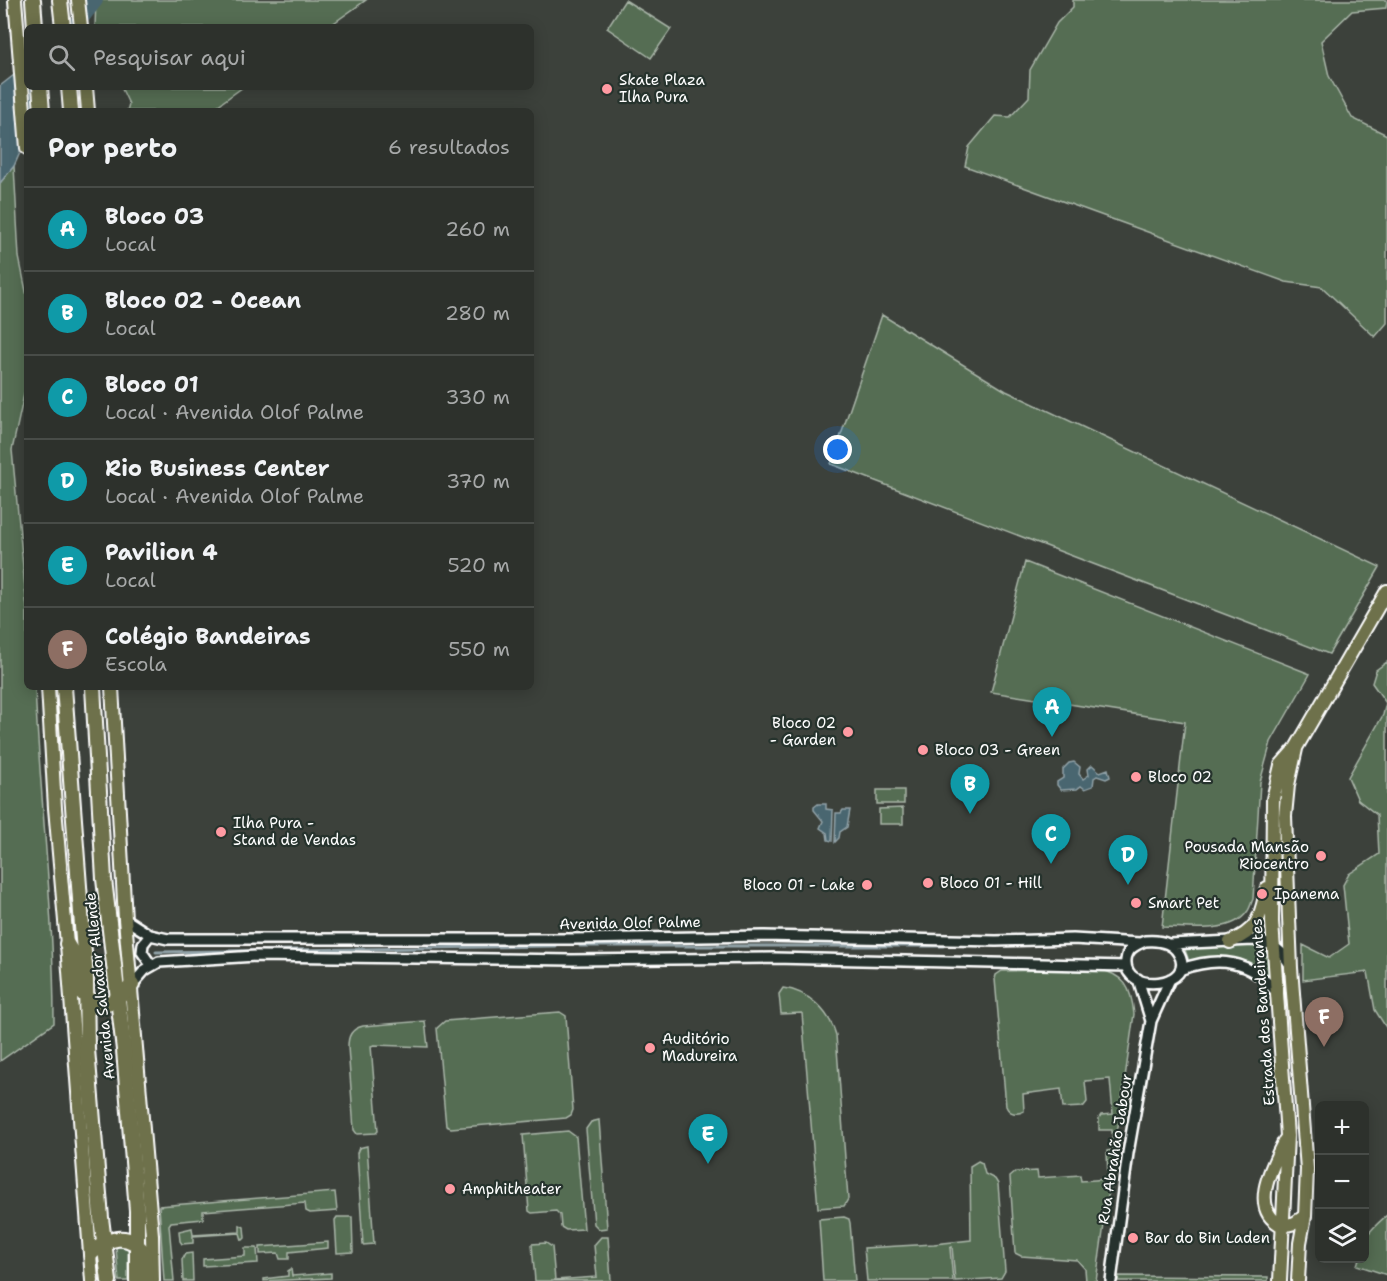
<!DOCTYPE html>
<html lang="pt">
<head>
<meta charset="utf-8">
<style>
  :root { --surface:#2d312c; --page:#393d38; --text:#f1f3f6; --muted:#a7a9a9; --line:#484c48; --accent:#bca0f2 }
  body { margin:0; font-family:"Shantell Sans",sans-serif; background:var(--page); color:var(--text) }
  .controls { position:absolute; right:18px; bottom:18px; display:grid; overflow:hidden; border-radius:9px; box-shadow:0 3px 15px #0003 }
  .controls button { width:54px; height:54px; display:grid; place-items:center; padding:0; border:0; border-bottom:2px solid var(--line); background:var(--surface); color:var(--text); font:30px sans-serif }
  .you { position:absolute; left:838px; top:450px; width:21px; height:21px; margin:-15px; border:4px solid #fff; border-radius:50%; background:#1a73e8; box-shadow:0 0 0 9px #1a73e833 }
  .badge { display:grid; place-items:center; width:39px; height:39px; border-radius:50%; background:var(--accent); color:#fff; font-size:20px; font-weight:700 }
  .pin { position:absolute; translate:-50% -50px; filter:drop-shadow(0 2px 3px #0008) }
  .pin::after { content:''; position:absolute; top:32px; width:21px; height:18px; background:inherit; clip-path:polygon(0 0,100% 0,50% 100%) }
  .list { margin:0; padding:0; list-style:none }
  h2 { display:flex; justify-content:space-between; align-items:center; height:78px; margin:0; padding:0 24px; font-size:26px }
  h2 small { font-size:20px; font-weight:400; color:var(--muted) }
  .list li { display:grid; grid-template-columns:39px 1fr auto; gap:18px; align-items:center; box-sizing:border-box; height:84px; padding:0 24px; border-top:2px solid var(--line) }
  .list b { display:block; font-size:22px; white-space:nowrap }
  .list p { margin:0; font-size:20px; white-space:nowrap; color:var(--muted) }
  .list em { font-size:20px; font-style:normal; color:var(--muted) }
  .icon { flex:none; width:33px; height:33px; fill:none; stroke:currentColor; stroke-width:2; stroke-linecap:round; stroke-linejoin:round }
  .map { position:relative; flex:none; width:1387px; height:1281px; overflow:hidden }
  .search { position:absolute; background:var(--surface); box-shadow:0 3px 15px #0003; left:24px; top:24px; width:510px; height:66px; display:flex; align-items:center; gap:15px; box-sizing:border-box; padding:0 21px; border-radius:9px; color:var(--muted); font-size:22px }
  .panel { position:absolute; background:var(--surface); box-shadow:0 3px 15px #0003; left:24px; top:108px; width:510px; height:582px; border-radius:9px }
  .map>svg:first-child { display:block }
  .green { fill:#546d53; stroke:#aab6a9; stroke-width:1.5 }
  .water { fill:#4a6670; stroke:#92a3a9; stroke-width:1.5 }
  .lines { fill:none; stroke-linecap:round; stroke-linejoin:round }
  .stream { stroke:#92a3a9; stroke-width:3 }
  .river { stroke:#4a6670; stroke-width:16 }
  .minor-casing { stroke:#fff; stroke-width:14 }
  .major-casing { stroke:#fff; stroke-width:16 }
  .highway-casing { stroke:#fff; stroke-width:18 }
  .minor { stroke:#26332d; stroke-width:9 }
  .major { stroke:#6e714b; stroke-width:12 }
  .highway { stroke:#6e714b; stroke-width:14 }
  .poi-dot { fill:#ff9aa2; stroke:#26332d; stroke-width:2 }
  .labels { text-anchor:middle; stroke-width:4.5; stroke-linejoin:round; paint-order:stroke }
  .poi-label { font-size:15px; fill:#fff; stroke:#26332d; text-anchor:start }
  .street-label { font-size:15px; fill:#fff; stroke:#26332d }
</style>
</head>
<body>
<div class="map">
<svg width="1387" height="1281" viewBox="0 0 1387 1281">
  <rect width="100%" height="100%" fill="#3c413b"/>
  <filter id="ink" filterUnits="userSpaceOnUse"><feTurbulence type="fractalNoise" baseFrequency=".0167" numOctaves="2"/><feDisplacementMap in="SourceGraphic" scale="12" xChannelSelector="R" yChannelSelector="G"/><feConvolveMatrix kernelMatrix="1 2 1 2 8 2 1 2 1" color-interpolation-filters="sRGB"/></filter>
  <g filter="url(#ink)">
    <!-- green -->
    <path class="green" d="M96,0H366L328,27H95Z
      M625,0L671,29L651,58L607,28Z
      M1073,0H1387L1386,8L1352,11L1321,41L1329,76L1352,118L1387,135V323L1375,337L1322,287L1286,282L965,166L969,147L995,116L1010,117L1029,97L1030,70L1057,23L1073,7Z
      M121,87H243L210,111H127L129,104Z
      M14,166L19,257L27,296V381L12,450L27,609V687H35C40,799 54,911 54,1023L0,1061V183Z
      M882,315L1006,391L1380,567L1329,654L831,464Z
      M1025,562L1310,674L1271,742L1260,782L1253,899C1251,903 1250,909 1247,912C1231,935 1186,927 1162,927L1185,722L991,692Z
      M1387,662V1029L1375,1010L1368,972L1303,980V945L1329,958L1349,944L1343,885L1349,874L1379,854L1377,815L1358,800L1348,777L1383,715L1386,703L1372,683L1376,670Z
      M877,790H904V804H877Z
      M903,808V824H879V809Z
      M1252,945L1267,950L1270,976C1244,957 1220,952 1189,961L1184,947Z
      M1098,969C1125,975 1131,987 1134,1014L1096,1281H1086L1085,1269L1077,1260L1021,1256L1015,1253L1010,1177L1016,1172L1037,1171L1038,1178L1080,1175L1081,1181L1108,1179L1107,1151L1113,1150L1112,1130H1099V1118L1101,1115L1113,1114L1110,1079L1085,1081L1087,1102L1083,1107L1063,1108L1061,1089L1023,1094L1024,1111C1017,1115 1009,1114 1006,1106L995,979L996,975L1002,971Z
      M783,988C808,991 829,1011 836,1035L848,1199L844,1206L818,1208L802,1013L781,1014L779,994Z
      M560,1012L566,1016L573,1110L571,1115L566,1118L451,1128L446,1126L437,1028L445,1021Z
      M425,1021L428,1047L374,1045L371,1046L378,1131L376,1133L357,1134L354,1130L348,1047C348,1036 351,1029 363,1026Z
      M599,1120L607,1228L599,1229L594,1224L586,1129L591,1122Z
      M568,1131L576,1137L584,1229L566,1230L561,1227L560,1215L556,1211L532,1213L529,1211L523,1135Z
      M367,1146L374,1244L363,1245L357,1153L359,1148Z
      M978,1161L982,1163L985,1174L995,1179L998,1184L1005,1271L1001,1278L955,1281L952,1247L950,1248L953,1281H867L864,1248L934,1244L971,1240L970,1166Z
      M335,1192L337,1211L310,1213L306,1211L305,1203L203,1211V1219L171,1222L169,1225L174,1281H164L159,1206Z
      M1387,1215V1275L1357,1265L1359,1259L1364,1258C1364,1234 1369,1231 1387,1215Z
      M337,1217H352L353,1252L337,1253L335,1220Z
      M844,1217L849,1219L850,1223L855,1281H823L819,1219Z
      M240,1225L244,1227L245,1238L243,1240H242L240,1233L193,1236V1243L182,1244L180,1241L179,1231L192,1228L193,1235L240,1232Z
      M601,1237H608L611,1281H535L532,1244L546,1243L552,1247L555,1280L597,1277L594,1245Z
      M328,1242V1248L289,1252V1259H280L278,1253L260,1254V1247Z
      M118,1246L128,1248V1281H119L116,1248Z
      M245,1248H257L258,1263L203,1266V1259L245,1256Z
      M192,1253L193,1281H183L182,1260L185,1254Z
      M291,1269L292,1276L331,1273V1278L264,1281V1279L288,1276V1271Z
      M1119,1276L1268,1277V1281H1118Z"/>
    <!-- water -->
    <path class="water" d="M23,68H27V87H41L38,111H27V137L14,166L0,183V86Z
      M1074,762L1080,767L1079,774L1083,779L1089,775L1088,769L1092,765L1100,772L1108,769L1110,777L1106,779L1097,776L1094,778L1093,786L1085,789L1081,786L1077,789L1061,790L1057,785V782L1063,778V769L1069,763Z
      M818,804H826V809L833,810L832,841L828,840L827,833L820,828L823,821L814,810V807Z
      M843,810H850L847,827L840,832L839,838L835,842L836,813H841Z"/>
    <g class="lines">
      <!-- stream -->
      <path class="stream" d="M580,946H943
        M156,952L556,946"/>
      <!-- river -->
      <path class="river" d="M74,27L95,0"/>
      <!-- minor casing -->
      <g class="minor-casing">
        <path id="minor" d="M125,919L150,935L168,939H573L764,936L996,941L1073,939L1140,943
          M150,935L143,944L142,952L151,965
          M1145,941C1157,940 1171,941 1178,953C1199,986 1123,996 1126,960C1127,949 1135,945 1145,941Z
          M1170,944L1253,940L1273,945L1282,953L1290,965
          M1182,969C1219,956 1250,960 1276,992
          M1138,979L1151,1021
          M132,985L145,970L159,962L256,956L572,960L774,958L1126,966
          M1111,1281L1128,1153L1151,1021L1170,979"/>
      </g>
      <!-- major casing -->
      <g class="major-casing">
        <path id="major" d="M15,0L27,148
          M78,0L81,27
          M86,87L88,111
          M48,687L55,808L67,944L92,1281
          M112,687L125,919L152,1235L153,1281
          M1296,749L1288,785L1285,816L1291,968L1307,1169L1305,1216L1300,1243L1298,1281
          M1230,942C1260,929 1260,917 1267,888
          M1285,1140C1273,1164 1247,1210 1283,1226L1295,1223L1305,1216
          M1280,1281L1287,1136L1272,922L1273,799L1281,765L1296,748L1387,591"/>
      </g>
      <!-- highway casing -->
      <g class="highway-casing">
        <path id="highway" d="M33,0L35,27
          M60,0L63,27
          M40,87L42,111
          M69,87L71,111
          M64,687L86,979L87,1049L101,1218L109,1281
          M93,687L104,879L124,1050L137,1211V1281
          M67,944C79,963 72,967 77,984C78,989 81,992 85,996C103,1012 119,1000 132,985
          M91,1254C107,1237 129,1231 144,1253L147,1281"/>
      </g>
      <!-- minor -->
      <use href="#minor" class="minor"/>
      <!-- major -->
      <use href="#major" class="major"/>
      <!-- highway -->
      <use href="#highway" class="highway"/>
    </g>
  </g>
  <!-- markers -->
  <g class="poi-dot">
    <circle cx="607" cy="89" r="6"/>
    <circle cx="848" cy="732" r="6"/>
    <circle cx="923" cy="750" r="6"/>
    <circle cx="1136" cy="777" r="6"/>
    <circle cx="221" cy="832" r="6"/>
    <circle cx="1321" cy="856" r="6"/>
    <circle cx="928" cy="883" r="6"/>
    <circle cx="867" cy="885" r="6"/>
    <circle cx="1262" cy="894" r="6"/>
    <circle cx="1136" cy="903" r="6"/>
    <circle cx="650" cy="1048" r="6"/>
    <circle cx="450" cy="1189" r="6"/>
    <circle cx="1133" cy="1238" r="6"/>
  </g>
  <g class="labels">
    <!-- poi labels -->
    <g class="poi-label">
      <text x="619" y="85">Skate Plaza<tspan x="619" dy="17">Ilha Pura</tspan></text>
      <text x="836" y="728" text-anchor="end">Bloco 02<tspan x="836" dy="17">- Garden</tspan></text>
      <text x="935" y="755">Bloco 03 - Green</text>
      <text x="1148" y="782">Bloco 02</text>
      <text x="233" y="828">Ilha Pura -<tspan x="233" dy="17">Stand de Vendas</tspan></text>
      <text x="1309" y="852" text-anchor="end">Pousada Mansão<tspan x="1309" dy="17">Riocentro</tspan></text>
      <text x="940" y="888">Bloco 01 - Hill</text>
      <text x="855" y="890" text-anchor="end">Bloco 01 - Lake</text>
      <text x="1274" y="899">Ipanema</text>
      <text x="1148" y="908">Smart Pet</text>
      <text x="662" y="1044">Auditório<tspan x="662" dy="17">Madureira</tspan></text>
      <text x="462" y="1194">Amphitheater</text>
      <text x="1145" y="1243">Bar do Bin Laden</text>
    </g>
    <!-- street labels -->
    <g class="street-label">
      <text transform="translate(630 923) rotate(-1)" y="5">Avenida Olof Palme</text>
      <text transform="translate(100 986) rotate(-96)" y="5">Avenida Salvador Allende</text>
      <text transform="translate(1263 1012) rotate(-94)" y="5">Estrada dos Bandeirantes</text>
      <text transform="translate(1115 1149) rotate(-81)" y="5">Rua Abrahão Jabour</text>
    </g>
  </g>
</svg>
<div class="controls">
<button>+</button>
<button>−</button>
<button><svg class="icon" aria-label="layers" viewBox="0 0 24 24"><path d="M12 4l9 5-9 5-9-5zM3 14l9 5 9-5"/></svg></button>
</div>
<div class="you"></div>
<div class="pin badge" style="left:1052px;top:737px;background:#0f9aa8">A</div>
<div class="pin badge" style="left:970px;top:814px;background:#0f9aa8">B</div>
<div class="pin badge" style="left:1051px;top:864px;background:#0f9aa8">C</div>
<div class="pin badge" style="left:1128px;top:885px;background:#0f9aa8">D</div>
<div class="pin badge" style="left:708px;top:1164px;background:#0f9aa8">E</div>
<div class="pin badge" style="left:1324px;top:1047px;background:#8d6e63">F</div>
<div class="search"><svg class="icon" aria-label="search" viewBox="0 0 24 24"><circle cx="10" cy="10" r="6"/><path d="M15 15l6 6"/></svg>Pesquisar aqui</div>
<section class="panel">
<h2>Por perto<small>6 resultados</small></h2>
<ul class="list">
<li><span class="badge" style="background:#0f9aa8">A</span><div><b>Bloco 03</b><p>Local</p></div><em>260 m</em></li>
<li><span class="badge" style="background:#0f9aa8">B</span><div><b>Bloco 02 - Ocean</b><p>Local</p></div><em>280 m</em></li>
<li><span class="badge" style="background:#0f9aa8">C</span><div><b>Bloco 01</b><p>Local · Avenida Olof Palme</p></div><em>330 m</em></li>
<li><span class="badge" style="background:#0f9aa8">D</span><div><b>Rio Business Center</b><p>Local · Avenida Olof Palme</p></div><em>370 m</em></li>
<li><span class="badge" style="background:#0f9aa8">E</span><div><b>Pavilion 4</b><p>Local</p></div><em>520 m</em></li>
<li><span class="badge" style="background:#8d6e63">F</span><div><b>Colégio Bandeiras</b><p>Escola</p></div><em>550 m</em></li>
</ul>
</section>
</div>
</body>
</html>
